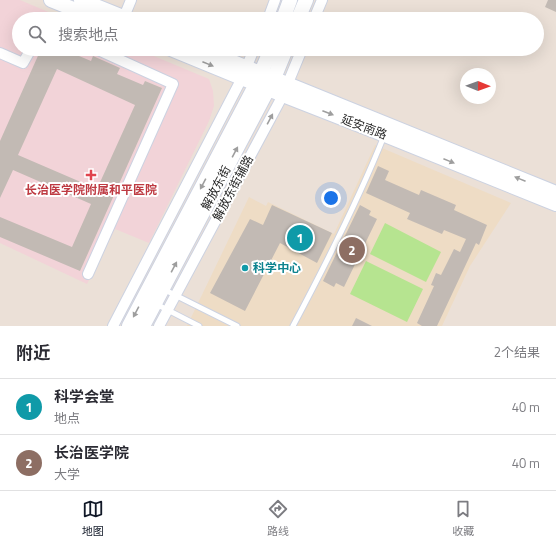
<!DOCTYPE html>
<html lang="zh">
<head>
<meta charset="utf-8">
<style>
  :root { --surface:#fff; --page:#f2f2f3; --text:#2b2b33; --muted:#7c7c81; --line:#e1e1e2; --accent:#111827 }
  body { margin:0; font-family:"Titillium Web","Noto Sans SC",sans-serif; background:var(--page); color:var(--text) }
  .compass { position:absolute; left:460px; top:68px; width:36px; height:36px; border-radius:50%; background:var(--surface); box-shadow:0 4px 16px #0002; rotate:91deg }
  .you { position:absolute; left:331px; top:198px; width:14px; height:14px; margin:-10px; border:3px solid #fff; border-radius:50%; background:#1a73e8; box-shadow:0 0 0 6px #1a73e833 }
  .badge { display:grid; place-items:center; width:26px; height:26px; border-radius:50%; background:var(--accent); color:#fff; font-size:13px; font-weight:700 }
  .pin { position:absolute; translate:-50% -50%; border:2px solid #fff; box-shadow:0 1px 4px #0006 }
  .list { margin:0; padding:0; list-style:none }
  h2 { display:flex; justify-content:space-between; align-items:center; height:52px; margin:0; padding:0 16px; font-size:17px }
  h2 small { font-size:13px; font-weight:400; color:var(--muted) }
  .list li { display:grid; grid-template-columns:26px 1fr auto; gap:12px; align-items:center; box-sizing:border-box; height:56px; padding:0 16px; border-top:1px solid var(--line) }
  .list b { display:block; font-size:15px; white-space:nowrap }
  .list p { margin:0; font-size:13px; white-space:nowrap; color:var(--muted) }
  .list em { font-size:13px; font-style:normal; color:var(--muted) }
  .icon { flex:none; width:22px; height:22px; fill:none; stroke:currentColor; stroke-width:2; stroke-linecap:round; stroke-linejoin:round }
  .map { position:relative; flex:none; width:556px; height:326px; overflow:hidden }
  .search { position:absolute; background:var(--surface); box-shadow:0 4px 16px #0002; left:12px; right:12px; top:12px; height:44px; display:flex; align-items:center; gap:10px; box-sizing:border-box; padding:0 14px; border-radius:22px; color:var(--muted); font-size:15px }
  .sheet { height:164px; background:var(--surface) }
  nav { display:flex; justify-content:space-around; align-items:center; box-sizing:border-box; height:56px; border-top:1px solid var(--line); background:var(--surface); font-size:11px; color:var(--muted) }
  nav a { display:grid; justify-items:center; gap:2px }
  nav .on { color:var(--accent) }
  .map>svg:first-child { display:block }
  .education { fill:#eedcc5 }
  .medical { fill:#f2d3d8 }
  .green { fill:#b6e490 }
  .building { fill:#c2bab4; fill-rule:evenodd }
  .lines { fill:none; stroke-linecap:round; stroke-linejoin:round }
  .lane-casing { stroke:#ccd2e1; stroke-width:7 }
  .street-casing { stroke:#ccd2e1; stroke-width:12 }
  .secondary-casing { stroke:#ccd2e1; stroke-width:16 }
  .lane { stroke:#fff; stroke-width:5 }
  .street { stroke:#fff; stroke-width:10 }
  .secondary { stroke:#fff; stroke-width:14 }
  .oneway { fill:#9e9e9e }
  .health-dot { fill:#e0444e; stroke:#fff; stroke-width:1.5 }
  .culture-dot { fill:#0f9aa8; stroke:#fff; stroke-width:1.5 }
  .labels { text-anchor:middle; stroke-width:4; stroke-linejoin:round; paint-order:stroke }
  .street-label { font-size:12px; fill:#272727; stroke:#fff }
  .health-label { font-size:12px; font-weight:bold; fill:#be3a42; stroke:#fff }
  .culture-label { font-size:12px; font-weight:bold; fill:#0d838f; stroke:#fff; text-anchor:start }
</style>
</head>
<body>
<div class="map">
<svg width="556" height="326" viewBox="0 0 556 326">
  <rect width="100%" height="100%" fill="#ebe0d7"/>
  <!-- education -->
  <path class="education" d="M375,145L511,203L470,266L442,326H187L249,197L266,206L268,202L334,234Z"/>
  <!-- medical -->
  <path class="medical" d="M0,0H20L65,19H19V49H137L209,79L213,91L214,106L209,121L149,243L115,229L87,284L0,243Z"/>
  <!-- green -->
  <path class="green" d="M385,223L441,252L426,282L370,254Z
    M366,261L423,289L407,322L350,294Z"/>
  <!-- building -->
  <path class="building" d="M548,0H556V12L545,7Z
    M41,49H67V51L91,61L93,56L120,68L117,74L143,85L145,81L162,88L80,271L0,237V217L72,247L91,204L13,170L0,198V141ZM57,69L135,105L97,189L18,155Z
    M378,166L389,171L385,180L419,195L421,190L456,205L454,210L487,225L479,245L476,243L437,326H422L417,323L434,286L431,285L436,273L441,275L454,249L460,252L466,239L444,230L442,234L407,219L410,213L366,193Z
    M272,205L332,233L317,263L280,243L245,311L210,293L250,219L263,225Z
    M360,205L371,211L369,215L377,219L344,287L336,283L334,287L323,281Z
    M356,318L372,326H352Z"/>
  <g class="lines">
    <!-- lane casing -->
    <g class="lane-casing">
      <path id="lane" d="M163,289L237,326
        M156,304L199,326
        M293,326C326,264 358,201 384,136"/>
    </g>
    <!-- street casing -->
    <g class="street-casing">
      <path id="street" d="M124,17L131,0
        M268,19L275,0
        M314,19L322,0
        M0,53L23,63L31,49
        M88,274L173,84L96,49
        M113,326L242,78L254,49
        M159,326L283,95L302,49"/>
    </g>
    <!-- secondary casing -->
    <g class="secondary-casing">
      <path id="secondary" d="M51,0L98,19
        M81,0L128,19
        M283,19L290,0
        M298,19L306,0
        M171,49L283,95L385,135L556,204
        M201,49L556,193
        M129,326L256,84L271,49
        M143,326L274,78L286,49"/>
    </g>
    <!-- lane -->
    <use href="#lane" class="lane"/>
    <!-- street -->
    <use href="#street" class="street"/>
    <!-- secondary -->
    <use href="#secondary" class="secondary"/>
  </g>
  <!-- one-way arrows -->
  <defs><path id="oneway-solid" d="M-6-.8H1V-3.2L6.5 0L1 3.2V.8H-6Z"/></defs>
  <g class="oneway">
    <use href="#oneway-solid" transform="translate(208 64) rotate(22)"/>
    <use href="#oneway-solid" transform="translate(328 113) rotate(21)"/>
    <use href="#oneway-solid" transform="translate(270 119) rotate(-62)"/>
    <use href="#oneway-solid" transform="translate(235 152) rotate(-62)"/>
    <use href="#oneway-solid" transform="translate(449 161) rotate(22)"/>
    <use href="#oneway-solid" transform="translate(520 179) rotate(-158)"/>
    <use href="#oneway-solid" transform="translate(203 184) rotate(118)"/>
    <use href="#oneway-solid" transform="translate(174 267) rotate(-62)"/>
    <use href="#oneway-solid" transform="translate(136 312) rotate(118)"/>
  </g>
  <!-- markers -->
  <path class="health-dot" d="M89 169h4v4h4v4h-4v4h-4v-4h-4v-4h4z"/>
  <circle class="culture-dot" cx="245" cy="268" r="4"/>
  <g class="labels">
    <!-- street labels -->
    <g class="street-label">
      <text transform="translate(364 127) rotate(21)" y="4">延安南路</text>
      <text transform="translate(216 188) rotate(-62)" y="4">解放东街</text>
      <text transform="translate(233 188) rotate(-62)" y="4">解放东街辅路</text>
    </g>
    <!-- health labels -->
    <g class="health-label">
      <text x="91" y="194">长治医学院附属和平医院</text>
    </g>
    <!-- culture labels -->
    <g class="culture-label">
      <text x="253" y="272">科学中心</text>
    </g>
  </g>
</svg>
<svg class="compass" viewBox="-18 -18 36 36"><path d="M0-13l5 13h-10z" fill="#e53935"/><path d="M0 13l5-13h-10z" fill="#7c7c81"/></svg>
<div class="you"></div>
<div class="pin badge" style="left:300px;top:238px;background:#0f9aa8">1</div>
<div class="pin badge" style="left:352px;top:250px;background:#8d6e63">2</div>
<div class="search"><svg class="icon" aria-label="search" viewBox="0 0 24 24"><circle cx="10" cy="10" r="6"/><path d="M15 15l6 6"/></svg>搜索地点</div>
</div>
<section class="sheet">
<h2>附近<small>2个结果</small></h2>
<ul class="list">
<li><span class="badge" style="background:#0f9aa8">1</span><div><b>科学会堂</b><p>地点</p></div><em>40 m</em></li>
<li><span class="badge" style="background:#8d6e63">2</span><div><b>长治医学院</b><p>大学</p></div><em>40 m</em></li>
</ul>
</section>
<nav>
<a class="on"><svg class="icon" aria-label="map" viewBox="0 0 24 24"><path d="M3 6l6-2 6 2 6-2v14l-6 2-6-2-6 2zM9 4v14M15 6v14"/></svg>地图</a>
<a><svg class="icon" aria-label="directions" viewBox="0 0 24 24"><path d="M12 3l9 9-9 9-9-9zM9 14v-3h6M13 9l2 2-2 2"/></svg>路线</a>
<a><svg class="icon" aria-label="saved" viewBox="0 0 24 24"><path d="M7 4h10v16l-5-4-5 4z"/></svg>收藏</a>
</nav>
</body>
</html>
